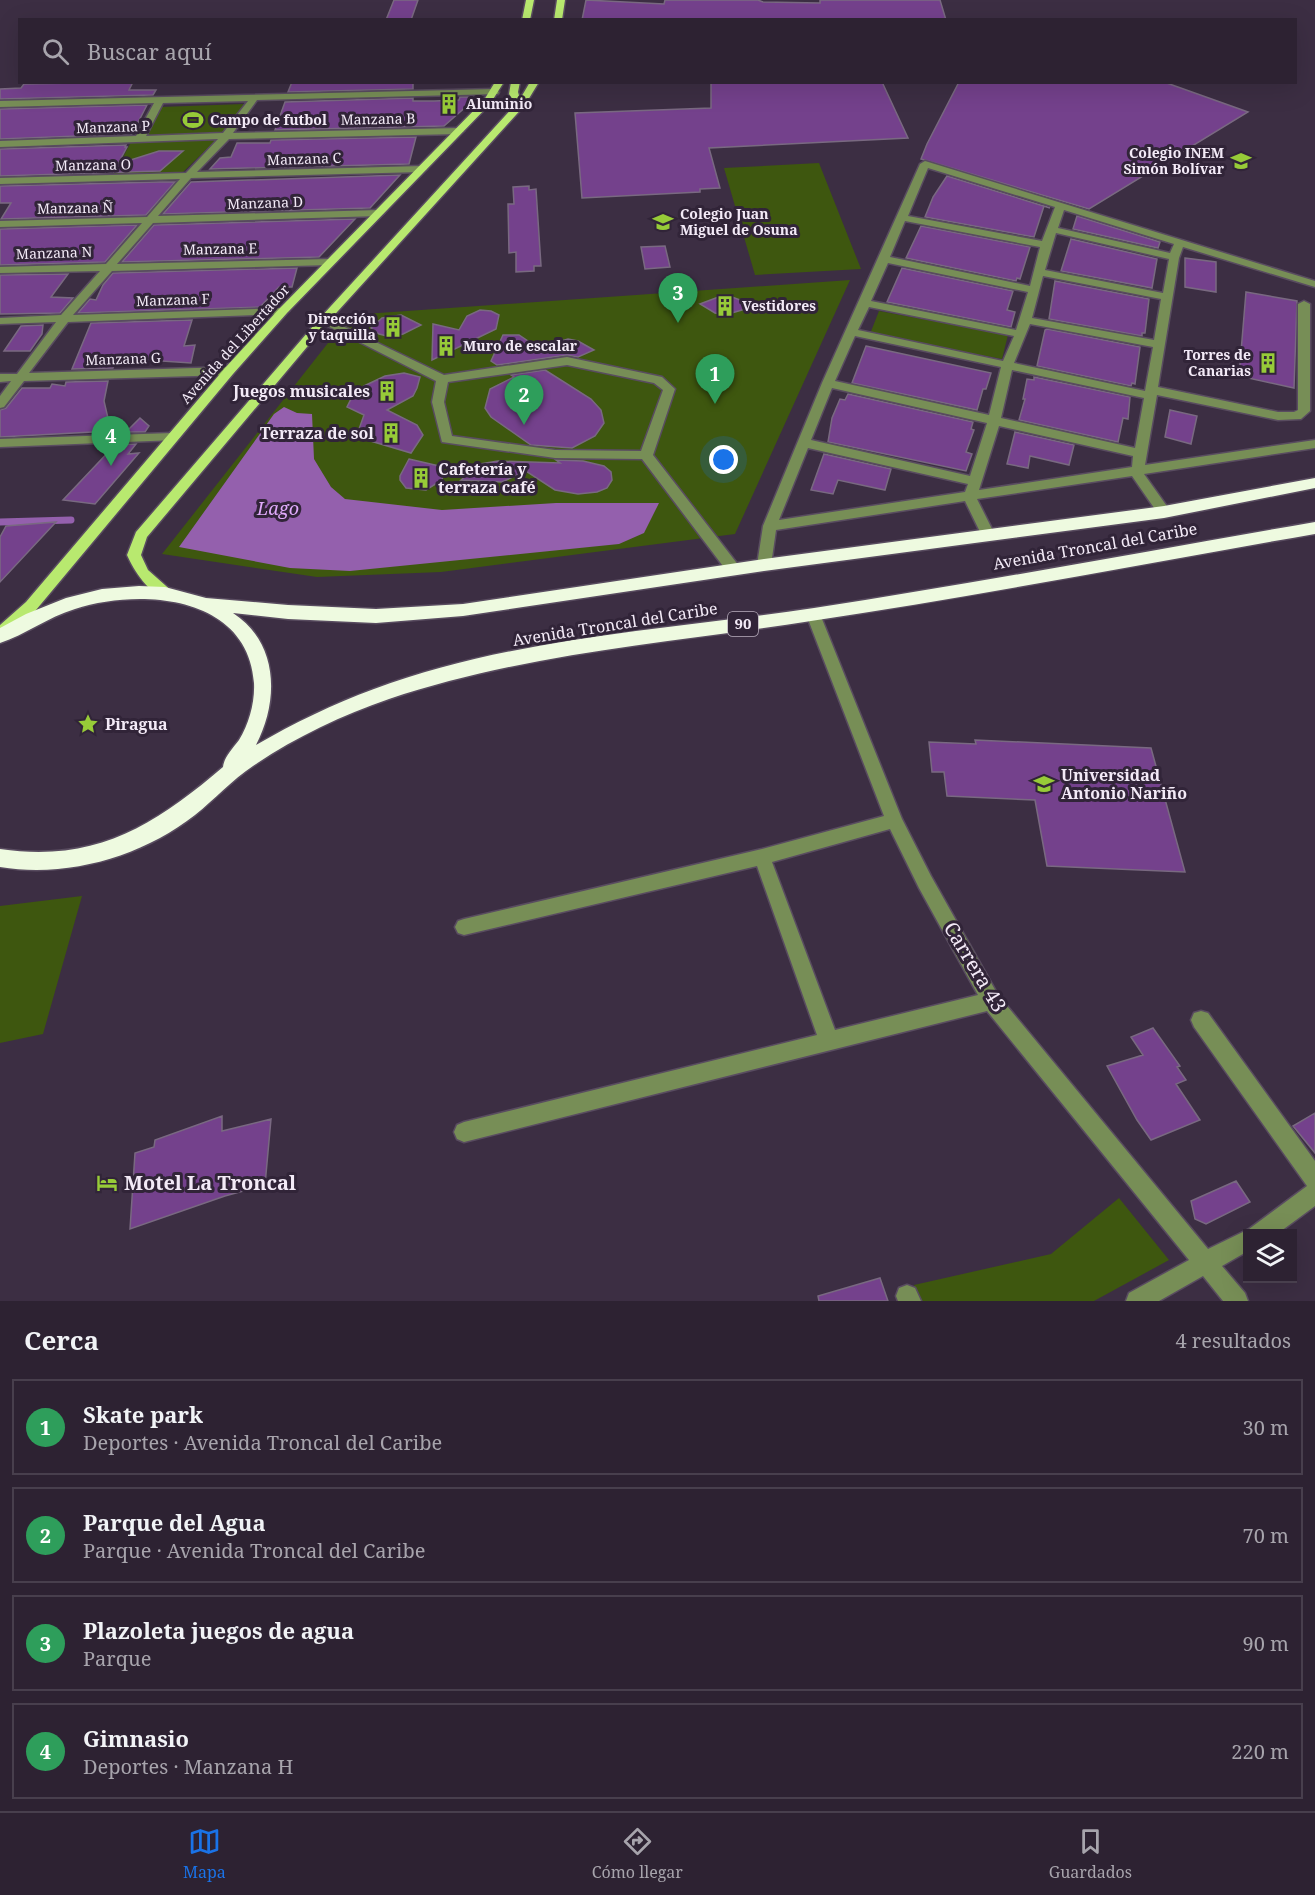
<!DOCTYPE html>
<html lang="es">
<head>
<meta charset="utf-8">
<style>
  :root { --surface:#2d2232; --page:#392f3e; --text:#f1f3f6; --muted:#a7a4ac; --line:#483f4d; --accent:#1a73e8 }
  body { margin:0; font-family:"Noto Serif",serif; background:var(--page); color:var(--text) }
  .controls { position:absolute; right:18px; bottom:18px; display:grid; overflow:hidden; border-radius:0px; box-shadow:0 6px 24px #0002 }
  .controls button { width:54px; height:54px; display:grid; place-items:center; padding:0; border:0; border-bottom:2px solid var(--line); background:var(--surface); color:var(--text); font:30px sans-serif }
  .you { position:absolute; left:724px; top:460px; width:21px; height:21px; margin:-15px; border:4px solid #fff; border-radius:50%; background:#1a73e8; box-shadow:0 0 0 9px #1a73e833 }
  .badge { display:grid; place-items:center; width:39px; height:39px; border-radius:50%; background:var(--accent); color:#fff; font-size:20px; font-weight:700 }
  .pin { position:absolute; translate:-50% -50px; filter:drop-shadow(0 2px 3px #0008) }
  .pin::after { content:''; position:absolute; top:32px; width:21px; height:18px; background:inherit; clip-path:polygon(0 0,100% 0,50% 100%) }
  .list { margin:0; padding:0; list-style:none }
  h2 { display:flex; justify-content:space-between; align-items:center; height:78px; margin:0; padding:0 24px; font-size:26px }
  h2 small { font-size:20px; font-weight:400; color:var(--muted) }
  .list li { display:grid; grid-template-columns:39px 1fr auto; gap:18px; align-items:center; box-sizing:border-box; height:96px; margin:0 12px 12px; padding:0 12px; border:2px solid var(--line); border-radius:0px }
  .list b { display:block; font-size:22px; white-space:nowrap }
  .list p { margin:0; font-size:20px; white-space:nowrap; color:var(--muted) }
  .list em { font-size:20px; font-style:normal; color:var(--muted) }
  .icon { flex:none; width:33px; height:33px; fill:none; stroke:currentColor; stroke-width:2; stroke-linecap:round; stroke-linejoin:round }
  .map { position:relative; flex:none; width:1315px; height:1301px; overflow:hidden }
  .search { position:absolute; background:var(--surface); box-shadow:0 6px 24px #0002; left:18px; right:18px; top:18px; height:66px; display:flex; align-items:center; gap:15px; box-sizing:border-box; padding:0 21px; border-radius:0px; color:var(--muted); font-size:22px }
  .sheet { height:510px; background:var(--surface) }
  nav { display:flex; justify-content:space-around; align-items:center; box-sizing:border-box; height:84px; border-top:2px solid var(--line); background:var(--surface); font-size:16px; color:var(--muted) }
  nav a { display:grid; justify-items:center; gap:3px }
  nav .on { color:var(--accent) }
  .map>svg:first-child { display:block }
  .green { fill:#3e570f }
  .water { fill:#9460ad }
  .lines { fill:none; stroke-linecap:round; stroke-linejoin:round }
  .stream { stroke:#9460ad; stroke-width:7 }
  .building { fill:#74418c; stroke:#796981; stroke-width:1.5 }
  .minor-casing { stroke:#594c60; stroke-width:3 }
  .major-casing { stroke:#594c60; stroke-width:3 }
  .highway-casing { stroke:#594c60; stroke-width:3 }
  .minor { fill:#778e56; fill-rule:evenodd }
  .major { fill:#b8e96f; fill-rule:evenodd }
  .highway { fill:#eefae0; fill-rule:evenodd }
  .labels { text-anchor:middle; stroke-width:6; stroke-linejoin:round; paint-order:stroke }
  .far-poi-label { font-size:14px; font-weight:bold; fill:#f3eaf7; stroke:#312438; text-anchor:start }
  .far-street-label { font-size:14px; fill:#f3eaf7; stroke:#312438 }
  .shield { fill:#312438; stroke:#b9afbe; stroke-width:1.5 }
  .shield-label { font-size:15px; font-weight:bold; fill:#f3eaf7 }
  .poi-label { font-size:16px; font-weight:bold; fill:#f3eaf7; stroke:#312438; text-anchor:start }
  .street-label { font-size:16px; fill:#f3eaf7; stroke:#312438 }
  .water-label { font-size:18px; font-style:italic; fill:#e1abfc; stroke:#312438 }
  .near-street-label { font-size:20px; fill:#f3eaf7; stroke:#312438 }
  .near-poi-label { font-size:20px; font-weight:bold; fill:#f3eaf7; stroke:#312438; text-anchor:start }
</style>
</head>
<body>
<div class="map">
<svg width="1315" height="1301" viewBox="0 0 1315 1301">
  <rect width="100%" height="100%" fill="#3c2e43"/>
  <!-- green -->
  <path class="green" d="M244,104L224,134L144,136L160,107Z
    M216,140L180,175L113,176L131,142Z
    M819,163L861,269L755,275L724,168Z
    M850,280L735,534L441,572L317,577L162,554L350,315Z
    M879,311L1008,335L1002,359L870,334Z
    M82,896L43,1034L0,1043V906Z
    M1119,1198L1169,1260L1094,1301H921L914,1285L1051,1254Z"/>
  <!-- water -->
  <path class="water" d="M284,407L297,413L312,414L314,459L331,487L345,499L442,510L556,503H659L644,533L619,544L350,571L290,568L179,547L274,414Z"/>
  <g class="lines">
    <!-- stream -->
    <path class="stream" d="M0,522L71,520"/>
  </g>
  <!-- building -->
  <path class="building" d="M394,0H418L411,20H386Z
    M586,0L664,4L665,0H758L763,2L820,3V0H940L946,20H582Z
    M133,82L129,90H156L153,95L0,99V89L21,88L24,84Z
    M292,82H413V89L288,92Z
    M711,82H882L908,138L709,148L720,188L700,189V192L582,198L575,113L711,108Z
    M959,82H1164L1248,112L1089,209L921,159L927,144Z
    M460,97H477L444,126L275,130L285,102L413,98V101H434L459,100Z
    M147,105L132,134L0,139V109Z
    M416,137L409,164L210,169L220,158L231,157L237,143H270L271,140Z
    M126,145L125,147H127L118,164L159,151H183L160,171L0,176V149Z
    M400,175L370,208L163,214L191,182Z
    M947,176L1050,208L1044,206L1034,237L925,217L933,197Z
    M159,182H175L146,215L1,219L11,203H0V186Z
    M529,186V190L536,189L541,266H534V271L516,272V252L509,253L508,204H514L513,187Z
    M1077,216L1160,242L1158,248L1073,229Z
    M355,219L319,257L122,262L154,225Z
    M137,225L105,262L0,265V229Z
    M921,226L1030,247L1020,279L1017,278L1016,281L906,258Z
    M1071,239L1157,259L1152,288L1061,271Z
    M665,246L670,267L645,269L641,247Z
    M1185,258L1216,262V292L1185,287Z
    M297,268L292,287H279L260,307L78,313L90,299L96,300L103,285L113,273Z
    M902,268L1013,291L1007,310L1015,312L1011,327L887,302Z
    M68,274L51,297L73,298L60,313L0,314V275Z
    M1055,281L1149,299L1145,333H1142V336L1049,319Z
    M1246,292L1297,301L1294,388L1239,376Z
    M721,296L732,297L756,306L725,315L715,313L700,304Z
    M480,310L491,311L499,315L496,329L432,360L433,324L459,330L467,316Z
    M401,315L421,325L403,334L391,337L379,334L371,328L382,318Z
    M192,320L184,346L195,345L191,363L117,358L113,368L72,369L91,323Z
    M43,325L42,334L30,351H4L21,326Z
    M1047,329L1140,347L1135,384L1132,383L1131,386L1037,366L1045,330Z
    M503,335H519L546,353L558,342L568,339L578,341L594,350L578,357L567,355L497,365L491,361Z
    M866,346L991,373L986,389H983L977,410L852,383Z
    M545,370L591,399L601,410L604,423L595,436L572,448L531,445L491,417L485,408L490,389L514,377L511,375Z
    M404,373L420,377L417,388L413,396L387,410L417,425L423,435L411,453L364,439L358,432L364,415L347,407L353,395L364,386L385,376Z
    M1034,377L1130,397L1128,419L1123,418L1118,442L1019,420L1025,399H1023L1027,379L1034,380Z
    M108,381L104,401L111,431L0,437V410L6,408L22,388H50L52,384L65,386L66,382Z
    M848,394L973,422L971,429L974,430L966,452L972,454L966,471L828,442L832,418L840,399L845,400Z
    M1170,410L1197,416L1191,444L1165,437Z
    M140,418L149,426L145,432H126Z
    M1015,432L1074,445L1069,465L1030,456L1028,468L1007,464Z
    M136,444L128,454L139,453L95,504L63,500L115,445Z
    M824,454L891,469L885,490L838,480L833,494L811,490Z
    M409,459L439,466L444,472L442,480L426,490L406,488L400,480V476Z
    M556,460L583,461L604,466L611,472L612,480L607,488L597,492L578,494L555,490L526,471L502,482L461,480L480,464L498,461L560,463Z
    M56,522L0,582V537L6,526Z
    M975,740L1151,748L1185,872L1047,866L1035,800L947,796L944,772H932L929,742L976,744Z
    M1153,1028L1180,1066L1177,1067L1186,1080L1176,1084L1200,1120L1151,1140L1137,1120L1107,1066L1143,1055L1131,1037Z
    M1315,1113V1153L1293,1126Z
    M222,1116V1131L271,1119L265,1185L225,1196L130,1229L135,1153L154,1147L155,1140Z
    M1236,1181L1250,1202L1206,1224L1195,1219L1191,1201Z
    M880,1278L888,1301H819L818,1296Z"/>
  <g class="lines">
    <!-- minor casing -->
    <g class="minor-casing">
      <path id="minor" d="M495,89L499,92L498,94L257,100L233,133L459,128L464,131L459,134L229,139L197,172L422,166L427,169L422,172L191,178L158,216L379,210L384,213L379,216L153,223L117,264L331,259L336,262L331,265L112,271L73,315L283,308L289,311L283,314L68,322L29,373L229,367L235,371L229,375L24,381L4,407L0,408V396L11,381L0,382V374H17L56,322L0,324V318L61,315L100,271L0,273V267L106,264L142,223L0,227V221L147,217L180,179L0,184V178L186,173L218,139L0,147V141L136,136L154,103L0,107V101ZM248,101L223,133L146,136L163,103Z
        M925,161L1315,281V287L1183,247L1179,258L1158,387L1278,412H1294L1298,410V304L1304,301L1310,304V411L1301,419L1278,420L1157,395L1145,465L1315,440V448L1144,474L1171,512L1164,517L1159,515L1132,476L977,499L995,535L988,540L983,538L965,501L776,530L771,565L769,569H759L757,565L763,526L822,383L920,164ZM928,168L1055,207L1042,241L908,216ZM1064,210L1174,244L1170,253L1058,228ZM905,221L1040,247L1030,286L890,257ZM1056,233L1169,259L1163,293L1045,270ZM888,263L1028,292L1016,330L871,301ZM1043,276L1161,299L1154,340L1032,318ZM869,307L1014,336L1003,361L858,330ZM1030,324L1153,347L1145,391L1014,363ZM855,336L1001,367L989,415L835,381ZM1012,370L1144,398L1135,448L1001,418ZM832,388L987,423L970,476L811,440ZM999,426L1133,456L1132,467L979,490ZM808,448L968,484L965,492L779,520Z
        M324,317L444,375L567,357L662,377L675,389L653,455L739,566L741,570L739,574H729L642,459L555,458L442,442L432,402L436,381L320,322L318,320ZM567,365L654,383L663,390L641,451L555,450L452,436L444,402L448,382Z
        M172,433L176,434L178,437L176,440L0,447V439Z
        M813,609L818,610L820,614L902,819L931,876L998,995L1208,1249L1249,1229L1307,1186L1194,1027L1191,1020L1194,1013L1201,1011L1208,1013L1315,1161V1206L1277,1234H1248V1251L1222,1266L1245,1293L1248,1301H1223L1203,1276L1159,1301H1126L1129,1293L1189,1260L987,1011L464,1142L457,1139L454,1132L457,1125L464,1122L817,1035L757,866L464,935L458,933L455,927L458,921L464,919L762,849L884,816L806,614L808,610ZM890,829L919,888L978,995L835,1030L772,862Z
        M907,1285L915,1288L921,1301H898L896,1296L899,1288Z"/>
    </g>
    <!-- major casing -->
    <g class="major-casing">
      <path id="major" d="M526,0H534L530,20H522Z
        M557,0H565L562,20H554Z
        M495,82H504L490,104L287,313L233,374L36,610L5,638L0,640V625L26,602L225,368L279,309L484,100Z
        M511,82H520L518,92L520,99L530,82H539L525,105L328,322L147,537L141,555L148,570L174,593L172,597C153,602 133,569 127,555L136,532L320,318L516,104L509,94Z"/>
    </g>
    <!-- highway casing -->
    <g class="highway-casing">
      <path id="highway" d="M1315,478V488L1164,518L764,571L463,616L376,623L288,619L233,613C279,643 279,701 256,745C294,723 333,704 374,689C514,637 668,630 814,608C982,582 1148,551 1315,522V534C1147,563 979,596 811,621C670,643 525,653 389,699C342,715 294,738 253,766C232,780 215,799 195,815C141,857 68,878 0,867V849C95,863 154,826 223,767C224,757 233,748 239,740C249,724 255,702 254,683C248,595 140,588 75,609C48,617 25,635 0,643V628L26,614L66,598L102,589L139,586L165,587L206,598L288,605L376,609L463,604L764,559L1164,506Z"/>
    </g>
    <!-- minor -->
    <use href="#minor" class="minor"/>
    <!-- major -->
    <use href="#major" class="major"/>
    <!-- highway -->
    <use href="#highway" class="highway"/>
  </g>
  <!-- icons -->
  <defs>
    <g id="building-bare" transform="scale(1.62)"><path d="M-4-6H4V6H1V3H-1V6H-4ZM-2.5-4.3h1.7v1.8h-1.7ZM.8-4.3h1.7v1.8H.8ZM-2.5-1h1.7V.8h-1.7ZM.8-1h1.7V.8H.8Z" fill="#97cb38" stroke="#312438" stroke-width="2.5" paint-order="stroke"/></g>
    <g id="stadium-bare" transform="scale(1.62)"><path d="M0-5a6.5 5 0 1 0 0 10a6.5 5 0 1 0 0-10ZM-3.5-1.8h7v3.6h-7Z" fill="#97cb38" stroke="#312438" stroke-width="2.5" paint-order="stroke"/></g>
    <g id="school-bare" transform="scale(1.62)"><path d="M0-5L7-2L0 1L-7-2ZM-4 1L0 2.5L4 1V4Q0 6-4 4Z" fill="#97cb38" stroke="#312438" stroke-width="2.5" paint-order="stroke"/></g>
    <g id="sight-bare" transform="scale(1.62)"><path d="M0-6L1.8-2.2L6-1.7L2.9 1.2L3.7 5.4L0 3.3L-3.7 5.4L-2.9 1.2L-6-1.7L-1.8-2.2Z" fill="#97cb38" stroke="#312438" stroke-width="2.5" paint-order="stroke"/></g>
    <g id="university-bare" transform="scale(1.62)"><path d="M0-5L7-2L0 1L-7-2ZM-4 1L0 2.5L4 1V4Q0 6-4 4Z" fill="#97cb38" stroke="#312438" stroke-width="2.5" paint-order="stroke"/></g>
    <g id="hotel-bare" transform="scale(1.62)"><path d="M-6-4.5h1.5V1H6V5H4.5V3h-9V5H-6ZM-4 0a1.8 1.8 0 1 1 3.6 0ZM.5 0V-2.5h3Q6-2.5 6 0Z" fill="#97cb38" stroke="#312438" stroke-width="2.5" paint-order="stroke"/></g>
  </defs>
  <g fill-rule="evenodd">
    <use href="#building-bare" x="449" y="104"/>
    <use href="#stadium-bare" x="193" y="120"/>
    <use href="#school-bare" x="1241" y="161"/>
    <use href="#school-bare" x="663" y="222"/>
    <use href="#building-bare" x="725" y="306"/>
    <use href="#building-bare" x="393" y="327"/>
    <use href="#building-bare" x="446" y="346"/>
    <use href="#building-bare" x="1268" y="363"/>
    <use href="#building-bare" x="387" y="391"/>
    <use href="#building-bare" x="391" y="433"/>
    <use href="#building-bare" x="421" y="478"/>
    <use href="#sight-bare" x="88" y="724"/>
    <use href="#university-bare" x="1044" y="784"/>
    <use href="#hotel-bare" x="107" y="1183"/>
  </g>
  <g class="labels">
    <!-- far-poi labels -->
    <g class="far-poi-label">
      <text x="466" y="109">Aluminio</text>
      <text x="210" y="125">Campo de futbol</text>
      <text x="1224" y="158" text-anchor="end">Colegio INEM<tspan x="1224" dy="16">Simón Bolívar</tspan></text>
      <text x="680" y="219">Colegio Juan<tspan x="680" dy="16">Miguel de Osuna</tspan></text>
      <text x="742" y="311">Vestidores</text>
      <text x="376" y="324" text-anchor="end">Dirección<tspan x="376" dy="16">y taquilla</tspan></text>
      <text x="463" y="351">Muro de escalar</text>
      <text x="1251" y="360" text-anchor="end">Torres de<tspan x="1251" dy="16">Canarias</tspan></text>
    </g>
    <!-- far-street labels -->
    <g class="far-street-label">
      <text transform="translate(378 119) rotate(-1)" y="5">Manzana B</text>
      <text transform="translate(113 127) rotate(-2)" y="5">Manzana P</text>
      <text transform="translate(304 159) rotate(-2)" y="5">Manzana C</text>
      <text transform="translate(93 165) rotate(-1)" y="5">Manzana O</text>
      <text transform="translate(265 203) rotate(-2)" y="5">Manzana D</text>
      <text transform="translate(75 208) rotate(-1)" y="5">Manzana Ñ</text>
      <text transform="translate(220 249) rotate(-1)" y="5">Manzana E</text>
      <text transform="translate(54 253) rotate(-2)" y="5">Manzana N</text>
      <text transform="translate(173 300) rotate(-2)" y="5">Manzana F</text>
      <text transform="translate(235 344) rotate(-48)" y="5">Avenida del Libertador</text>
      <text transform="translate(123 359) rotate(-2)" y="5">Manzana G</text>
    </g>
    <!-- shield labels -->
    <rect class="shield" x="728" y="612" width="30" height="24" rx="4.5"/>
    <g class="shield-label">
      <text x="743" y="629">90</text>
    </g>
    <!-- poi labels -->
    <g class="poi-label">
      <text x="370" y="397" text-anchor="end">Juegos musicales</text>
      <text x="374" y="439" text-anchor="end">Terraza de sol</text>
      <text x="438" y="475">Cafetería y<tspan x="438" dy="18">terraza café</tspan></text>
      <text x="105" y="730">Piragua</text>
      <text x="1061" y="781">Universidad<tspan x="1061" dy="18">Antonio Nariño</tspan></text>
    </g>
    <!-- street labels -->
    <g class="street-label">
      <text transform="translate(1095 546) rotate(-10)" y="6">Avenida Troncal del Caribe</text>
      <text transform="translate(615 624) rotate(-9)" y="6">Avenida Troncal del Caribe</text>
    </g>
    <!-- water labels -->
    <g class="water-label">
      <text x="278" y="515">Lago</text>
    </g>
    <!-- near-street labels -->
    <g class="near-street-label">
      <text transform="translate(975 967) rotate(59)" y="7">Carrera 43</text>
    </g>
    <!-- near-poi labels -->
    <g class="near-poi-label">
      <text x="124" y="1190">Motel La Troncal</text>
    </g>
  </g>
</svg>
<div class="controls">
<button><svg class="icon" aria-label="layers" viewBox="0 0 24 24"><path d="M12 4l9 5-9 5-9-5zM3 14l9 5 9-5"/></svg></button>
</div>
<div class="you"></div>
<div class="pin badge" style="left:715px;top:404px;background:#2e9e5b">1</div>
<div class="pin badge" style="left:524px;top:425px;background:#2e9e5b">2</div>
<div class="pin badge" style="left:678px;top:323px;background:#2e9e5b">3</div>
<div class="pin badge" style="left:111px;top:466px;background:#2e9e5b">4</div>
<div class="search"><svg class="icon" aria-label="search" viewBox="0 0 24 24"><circle cx="10" cy="10" r="6"/><path d="M15 15l6 6"/></svg>Buscar aquí</div>
</div>
<section class="sheet">
<h2>Cerca<small>4 resultados</small></h2>
<ul class="list">
<li><span class="badge" style="background:#2e9e5b">1</span><div><b>Skate park</b><p>Deportes · Avenida Troncal del Caribe</p></div><em>30 m</em></li>
<li><span class="badge" style="background:#2e9e5b">2</span><div><b>Parque del Agua</b><p>Parque · Avenida Troncal del Caribe</p></div><em>70 m</em></li>
<li><span class="badge" style="background:#2e9e5b">3</span><div><b>Plazoleta juegos de agua</b><p>Parque</p></div><em>90 m</em></li>
<li><span class="badge" style="background:#2e9e5b">4</span><div><b>Gimnasio</b><p>Deportes · Manzana H</p></div><em>220 m</em></li>
</ul>
</section>
<nav>
<a class="on"><svg class="icon" aria-label="map" viewBox="0 0 24 24"><path d="M3 6l6-2 6 2 6-2v14l-6 2-6-2-6 2zM9 4v14M15 6v14"/></svg>Mapa</a>
<a><svg class="icon" aria-label="directions" viewBox="0 0 24 24"><path d="M12 3l9 9-9 9-9-9zM9 14v-3h6M13 9l2 2-2 2"/></svg>Cómo llegar</a>
<a><svg class="icon" aria-label="saved" viewBox="0 0 24 24"><path d="M7 4h10v16l-5-4-5 4z"/></svg>Guardados</a>
</nav>
</body>
</html>
